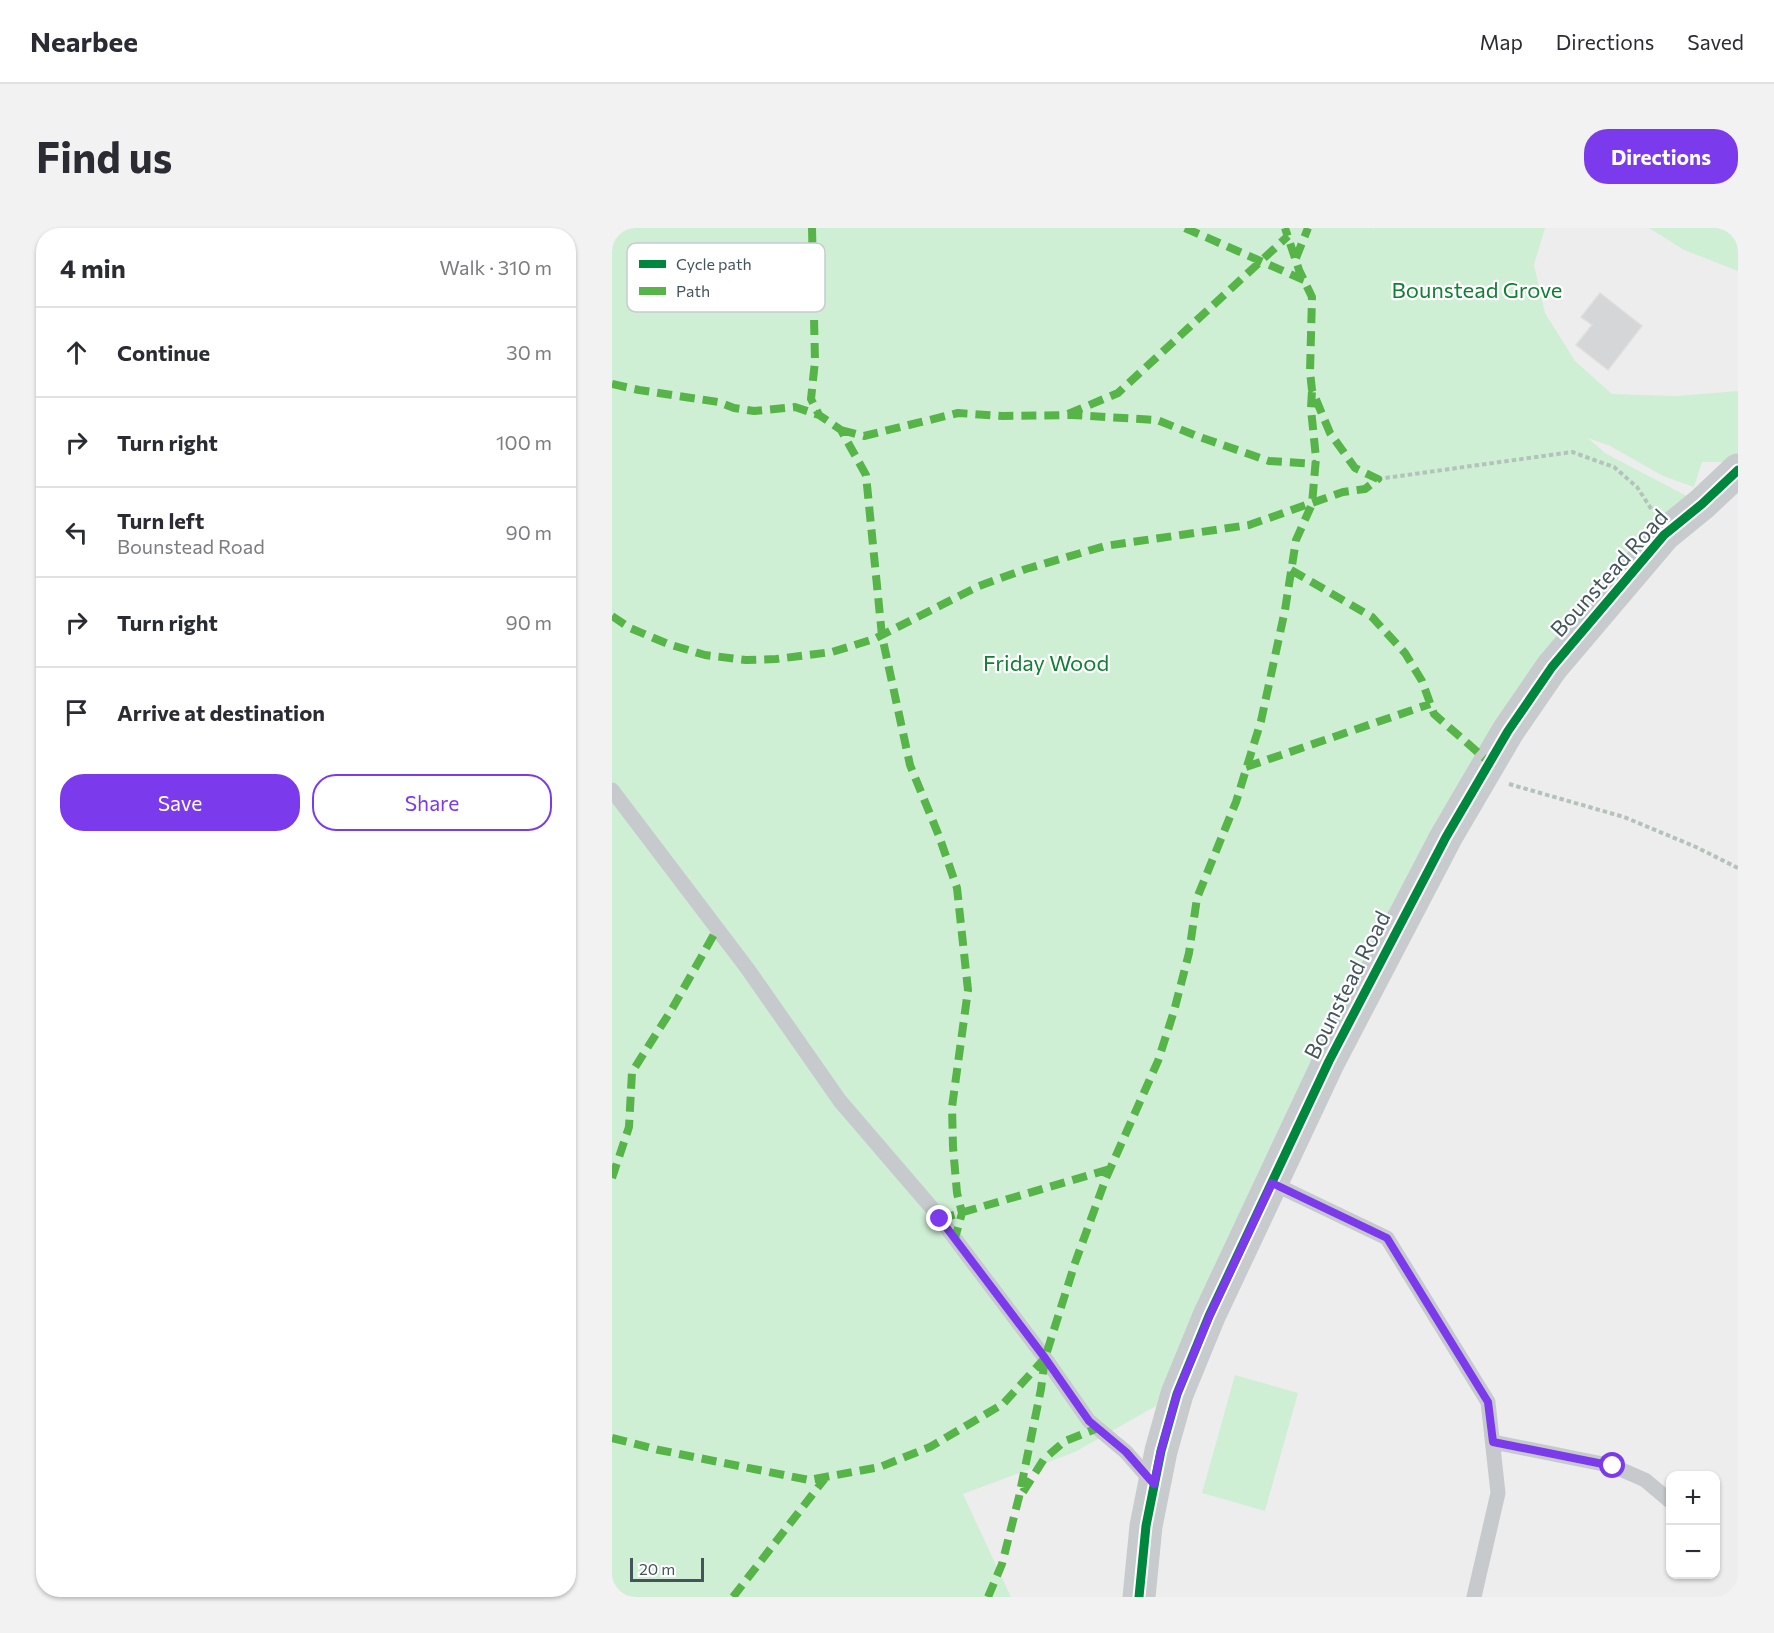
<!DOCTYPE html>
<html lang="en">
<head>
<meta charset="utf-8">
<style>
  :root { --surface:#fff; --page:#f2f2f3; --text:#2b2b33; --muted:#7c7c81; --line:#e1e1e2; --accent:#7c3aed }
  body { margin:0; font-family:Commissioner,sans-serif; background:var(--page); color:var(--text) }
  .controls { position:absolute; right:18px; bottom:18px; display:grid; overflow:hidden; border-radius:12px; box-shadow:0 2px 4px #0004 }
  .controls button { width:54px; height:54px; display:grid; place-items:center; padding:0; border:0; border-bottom:2px solid var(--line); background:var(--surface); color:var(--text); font:30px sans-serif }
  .scale { position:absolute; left:18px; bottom:15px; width:74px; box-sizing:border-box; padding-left:6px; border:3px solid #43545b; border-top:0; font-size:16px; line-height:21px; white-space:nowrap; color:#43545b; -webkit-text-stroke:4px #fff; paint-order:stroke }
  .stop { position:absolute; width:18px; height:18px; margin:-14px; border:4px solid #7c3aed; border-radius:50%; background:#fff }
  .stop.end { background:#7c3aed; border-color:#fff; box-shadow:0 2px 6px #0008 }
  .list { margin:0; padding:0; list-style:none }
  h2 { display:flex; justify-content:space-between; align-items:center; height:78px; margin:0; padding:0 24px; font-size:26px }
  h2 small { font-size:20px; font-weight:400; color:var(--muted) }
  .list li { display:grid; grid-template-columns:39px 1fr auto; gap:18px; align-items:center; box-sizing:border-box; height:90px; padding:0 24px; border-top:2px solid var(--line) }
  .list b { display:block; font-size:22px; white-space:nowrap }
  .list p { margin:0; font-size:20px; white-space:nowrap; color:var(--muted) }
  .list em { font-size:20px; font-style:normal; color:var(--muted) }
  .actions { display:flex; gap:12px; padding:18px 24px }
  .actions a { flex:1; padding:14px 0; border:2px solid var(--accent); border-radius:24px; text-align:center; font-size:21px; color:var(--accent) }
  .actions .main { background:var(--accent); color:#fff }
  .icon { flex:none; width:33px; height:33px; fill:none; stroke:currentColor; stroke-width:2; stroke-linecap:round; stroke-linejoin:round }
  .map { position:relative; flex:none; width:1126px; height:1369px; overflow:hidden; border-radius:24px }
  header { display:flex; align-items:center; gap:36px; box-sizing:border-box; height:84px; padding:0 30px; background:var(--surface); border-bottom:2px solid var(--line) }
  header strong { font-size:28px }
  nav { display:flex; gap:33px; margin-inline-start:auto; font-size:21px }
  .intro { display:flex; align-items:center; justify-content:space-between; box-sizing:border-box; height:144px; padding:0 36px }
  h1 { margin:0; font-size:42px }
  .button { padding:15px 27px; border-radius:24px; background:var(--accent); color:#fff; font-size:21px; font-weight:700 }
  main { display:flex; gap:36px; padding:0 36px }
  aside { flex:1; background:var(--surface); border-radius:24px; box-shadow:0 2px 4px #0004 }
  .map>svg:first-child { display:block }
  .green { fill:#cfefd5 }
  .building { fill:#d5d6d7; stroke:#dfdfe0; stroke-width:1.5 }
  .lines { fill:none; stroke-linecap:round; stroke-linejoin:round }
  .path { stroke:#b4c2bc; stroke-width:4; stroke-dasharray:4.5 3; stroke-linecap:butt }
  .lane { stroke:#c7cacc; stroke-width:15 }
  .secondary { stroke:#c7cbce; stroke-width:33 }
  .quiet { stroke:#57b448; stroke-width:8; stroke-dasharray:15 8; stroke-linecap:butt }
  .cycleway-casing { stroke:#fff; stroke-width:13 }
  .cycleway { stroke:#00873e; stroke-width:9 }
  .route { stroke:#7c3aed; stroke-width:8 }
  .labels { text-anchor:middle; stroke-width:4.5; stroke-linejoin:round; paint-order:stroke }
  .park-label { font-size:22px; fill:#108034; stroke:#fff }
  .street-label { font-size:22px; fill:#43545b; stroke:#fff }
  .key { fill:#fff; stroke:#c7ccce; stroke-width:1.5 }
  .key-label { font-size:16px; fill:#43545b }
</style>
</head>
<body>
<header>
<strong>Nearbee</strong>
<nav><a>Map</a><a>Directions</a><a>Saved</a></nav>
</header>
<div class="intro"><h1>Find us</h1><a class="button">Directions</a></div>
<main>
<aside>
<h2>4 min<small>Walk · 310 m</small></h2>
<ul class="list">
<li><svg class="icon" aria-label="ahead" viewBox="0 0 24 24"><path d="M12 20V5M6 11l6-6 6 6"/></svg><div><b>Continue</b></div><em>30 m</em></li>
<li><svg class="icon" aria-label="right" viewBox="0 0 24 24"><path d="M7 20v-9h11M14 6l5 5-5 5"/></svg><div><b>Turn right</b></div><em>100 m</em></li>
<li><svg class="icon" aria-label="left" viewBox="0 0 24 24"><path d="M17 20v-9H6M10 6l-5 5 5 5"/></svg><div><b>Turn left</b><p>Bounstead Road</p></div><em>90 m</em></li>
<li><svg class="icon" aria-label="right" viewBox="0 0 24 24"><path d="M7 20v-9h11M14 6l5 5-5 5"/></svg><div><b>Turn right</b></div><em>90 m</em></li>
<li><svg class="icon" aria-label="arrive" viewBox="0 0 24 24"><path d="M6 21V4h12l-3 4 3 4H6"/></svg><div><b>Arrive at destination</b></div></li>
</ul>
<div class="actions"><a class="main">Save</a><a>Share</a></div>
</aside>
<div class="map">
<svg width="1126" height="1369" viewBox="0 0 1126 1369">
  <rect width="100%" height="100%" fill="#eeeded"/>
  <!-- green -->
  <path class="green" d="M0,0H761L762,2V0H933L922,37L933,85L963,133L1000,166L1065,168L1126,163V230L1121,234H1090L1082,259L1051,248L998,218L976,210L993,225L1090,276L896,503L565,1166L463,1224L351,1266L399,1369H0Z
    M1037,0H1126V43L1072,22Z
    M623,1147L686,1165L653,1283L590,1265Z"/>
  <!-- building -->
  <path class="building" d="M988,65L1030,98L996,142L964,117L980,97L969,89Z"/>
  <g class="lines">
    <!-- path -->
    <path class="path" d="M766,251L960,224L1002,239L1025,259L1040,282
      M897,556L1012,589L1084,619L1126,640"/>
    <!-- lane -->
    <path class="lane" d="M0,562L135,740L228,873L319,979L433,1130L477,1193L514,1224L542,1256
      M660,955L775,1010L876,1174L886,1265L862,1369
      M881,1214L1001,1238L1033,1252L1058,1273"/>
    <!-- secondary -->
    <path class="secondary" d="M527,1369L534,1298L549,1223L565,1166L597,1088L717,833L834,609L896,503L940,439L1052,307L1090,276L1126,242"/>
    <!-- quiet -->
    <path class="quiet" d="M200,0L203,133L199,171L207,187L229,202L254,247L270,408L298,537L327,608L345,660L356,762L340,879L341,919L345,965L350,985L343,1010
      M573,0L692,52
      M684,30L696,0
      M0,156L27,162L106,174L122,180L142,183L183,179L207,187
      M456,186L506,165L676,8
      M229,202L252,208L346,185L391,188L460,187L545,192L585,208L657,233L704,236
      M679,342L760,389L793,425L810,453L822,486L877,534
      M0,388L18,400L56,416L93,427L134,432L164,431L220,424L262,411L367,358L414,341L493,318L637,297L731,264L753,261L766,251L743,240L718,205L700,162L698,144L700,69L687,42L673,0
      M634,539L818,476
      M0,950L17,899L20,844L60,781L105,701
      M328,991L498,941
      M0,1210L47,1222L197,1252L268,1239L318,1219L391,1176L433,1130
      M411,1264L432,1231L453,1213L486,1200
      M121,1369L214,1249
      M376,1369L390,1336L407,1269L429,1161L433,1130L463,1035L494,950L546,833L562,783L577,725L585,670L624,574L649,493L673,382L684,312L700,276L704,230L699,181L700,162"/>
    <!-- cycleway casing -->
    <g class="cycleway-casing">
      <path id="cycleway" d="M527,1369L534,1298L549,1223L565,1166L597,1088L717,833L834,609L896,503L940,439L1052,307L1090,276L1126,242"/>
    </g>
    <!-- cycleway -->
    <use href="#cycleway" class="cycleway"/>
  </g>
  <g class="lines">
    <!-- route -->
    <path class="route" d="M328,991L433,1130L477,1193L514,1224L542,1256L549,1222L565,1166L597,1089L660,955L775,1010L876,1174L881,1214L1001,1238"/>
  </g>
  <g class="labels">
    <!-- park labels -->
    <g class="park-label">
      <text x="865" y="70">Bounstead Grove</text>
      <text x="434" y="443">Friday Wood</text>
    </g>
    <!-- street labels -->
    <g class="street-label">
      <text transform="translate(997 345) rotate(-48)" y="8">Bounstead Road</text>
      <text transform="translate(735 757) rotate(-63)" y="8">Bounstead Road</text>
    </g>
  </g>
  <!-- legend -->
  <rect x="15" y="15" width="198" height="69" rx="9" class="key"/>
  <rect x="27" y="32" width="27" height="8" fill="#00873e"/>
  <rect x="27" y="59" width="27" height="8" fill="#57b448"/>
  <g class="key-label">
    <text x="64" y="42">Cycle path</text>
    <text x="64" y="69">Path</text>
  </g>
</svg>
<div class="controls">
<button>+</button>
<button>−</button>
</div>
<div class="scale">20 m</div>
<div class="stop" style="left:1001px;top:1238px"></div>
<div class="stop end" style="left:328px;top:991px"></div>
</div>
</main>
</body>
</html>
